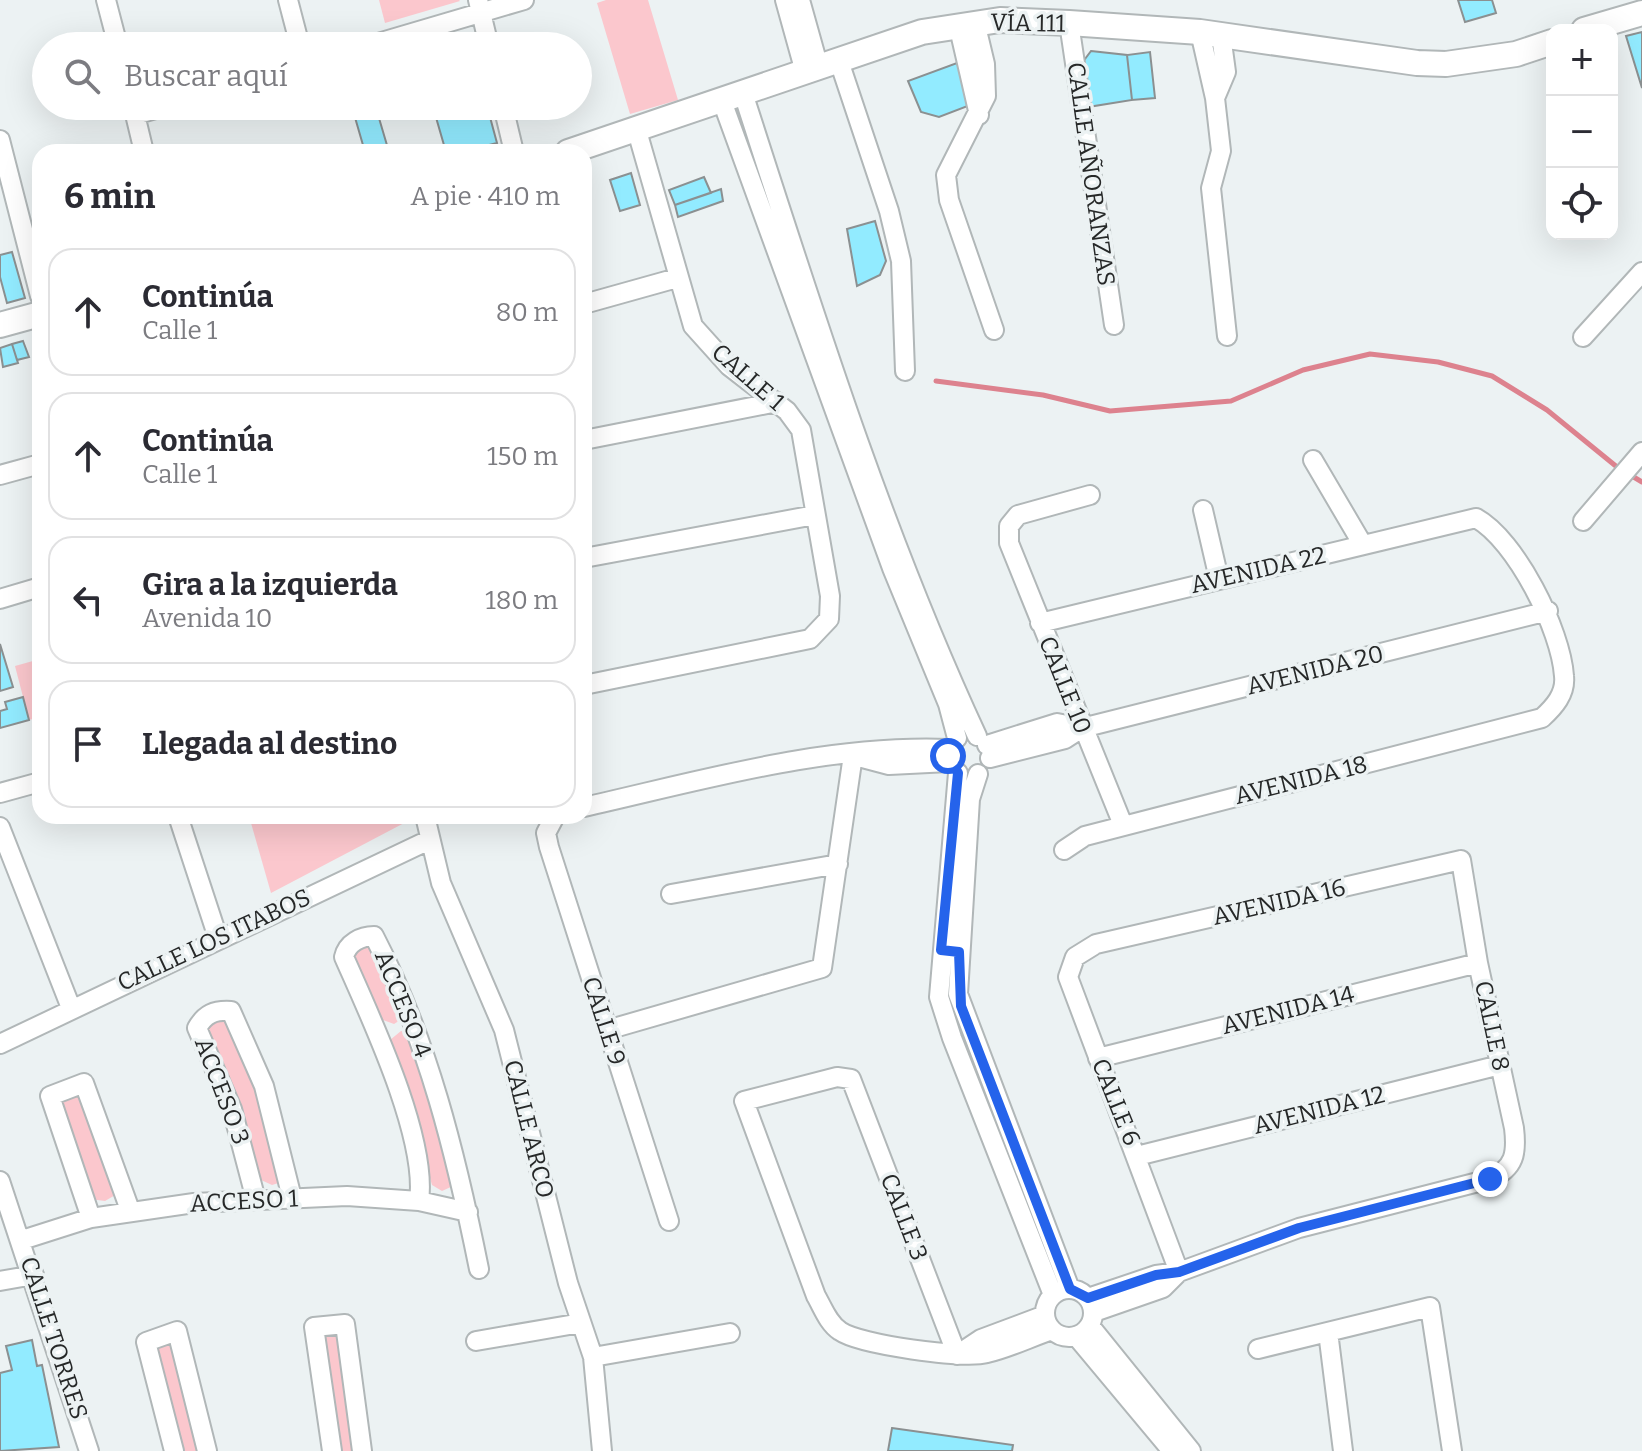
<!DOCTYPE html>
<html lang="es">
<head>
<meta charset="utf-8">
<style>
  :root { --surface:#fff; --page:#f2f2f3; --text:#2b2b33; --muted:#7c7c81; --line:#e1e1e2 }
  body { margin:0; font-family:Bitter,serif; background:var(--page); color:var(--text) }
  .controls { position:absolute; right:24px; top:24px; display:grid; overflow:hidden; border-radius:16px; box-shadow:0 8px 32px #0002 }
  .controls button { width:72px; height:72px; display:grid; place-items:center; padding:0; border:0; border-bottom:2px solid var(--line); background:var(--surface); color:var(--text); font:40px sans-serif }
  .stop { position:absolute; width:24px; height:24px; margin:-18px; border:6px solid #2563eb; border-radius:50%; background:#fff }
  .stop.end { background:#2563eb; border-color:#fff; box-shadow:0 2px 8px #0008 }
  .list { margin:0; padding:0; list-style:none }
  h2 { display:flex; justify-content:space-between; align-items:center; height:104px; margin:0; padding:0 32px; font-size:34px }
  h2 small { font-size:26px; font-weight:400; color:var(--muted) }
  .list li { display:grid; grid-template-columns:52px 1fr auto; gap:24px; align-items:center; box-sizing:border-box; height:128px; margin:0 16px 16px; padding:0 16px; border:2px solid var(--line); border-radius:24px }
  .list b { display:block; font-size:30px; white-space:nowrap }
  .list p { margin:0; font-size:26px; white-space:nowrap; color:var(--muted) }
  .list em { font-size:26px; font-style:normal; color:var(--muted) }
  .icon { flex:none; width:44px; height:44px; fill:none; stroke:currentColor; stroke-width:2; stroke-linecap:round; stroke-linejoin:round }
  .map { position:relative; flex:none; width:1642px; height:1451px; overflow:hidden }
  .search { position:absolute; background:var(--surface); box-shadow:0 8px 32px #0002; left:32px; top:32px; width:560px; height:88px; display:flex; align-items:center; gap:20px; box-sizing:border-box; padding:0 28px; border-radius:44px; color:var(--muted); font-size:30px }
  .panel { position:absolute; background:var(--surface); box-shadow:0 8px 32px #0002; left:32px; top:144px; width:560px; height:680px; border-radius:24px }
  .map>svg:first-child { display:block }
  .green { fill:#fbc7cd }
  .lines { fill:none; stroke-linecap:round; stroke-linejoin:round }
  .stream { stroke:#dd828e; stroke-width:5 }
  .building { fill:#92ebff; stroke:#8b9091; stroke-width:2 }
  .minor-casing { stroke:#b1b7b8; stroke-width:22 }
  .major-casing { stroke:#b1b7b8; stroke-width:28 }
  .minor { stroke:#fff; stroke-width:18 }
  .major { stroke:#fff; stroke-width:24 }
  .route { stroke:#2563eb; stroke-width:10 }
  .labels { text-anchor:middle; stroke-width:7; stroke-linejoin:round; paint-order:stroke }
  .street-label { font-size:24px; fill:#262828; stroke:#ecf2f3 }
</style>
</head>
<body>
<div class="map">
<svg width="1642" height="1451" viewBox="0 0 1642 1451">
  <rect width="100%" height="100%" fill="#ecf2f3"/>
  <!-- green -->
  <path class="green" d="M379,0H459L460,1L385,23Z
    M606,0H648L678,100L630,114L597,3Z
    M40,659V717L29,720L15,666Z
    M249,816H409L408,821L271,893Z
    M368,940L405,1017L394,1024L383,1020L352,955Z
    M223,1015L261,1089L282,1182L272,1185L261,1180L236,1097L206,1030L208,1020Z
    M401,1031L414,1034L453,1186L442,1191L432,1185L390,1040Z
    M78,1091L117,1194L105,1201L90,1199L59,1096Z
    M339,1332L356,1451H338L320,1334Z
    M174,1340L200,1451H182L156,1345Z"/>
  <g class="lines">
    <!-- stream -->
    <path class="stream" d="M936,381L1043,395L1110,411L1231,401L1303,370L1370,354L1438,362L1492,376L1547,410L1617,467L1642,482"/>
  </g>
  <!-- building -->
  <path class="building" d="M1458,0H1492L1496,13L1465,22Z
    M1642,32V88L1626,36Z
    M1091,51L1127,55L1132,100L1088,107L1082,63Z
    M1150,52L1155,98L1132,100L1127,55Z
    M957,63L973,104L939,117L921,112L908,81Z
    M487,106L497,143L462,152H446L433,107Z
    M376,108L389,152H365L354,114Z
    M631,173L640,205L620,211L610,180Z
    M704,177L711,193L675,205L669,190Z
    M721,189L723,201L678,217L675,205Z
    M875,221L886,261L880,275L857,286L847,229Z
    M12,252L25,298L7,303L0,277V255Z
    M23,341L29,357L17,360L12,344Z
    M12,344L18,363L3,367L0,348Z
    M0,644L13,687L0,691Z
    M23,697L29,720L0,728V711L7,709L5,702Z
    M32,1340L37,1366L42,1365L59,1447L0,1451V1373L12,1370L6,1346Z
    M892,1428L1013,1445L1012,1451H888Z"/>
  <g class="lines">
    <!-- minor casing -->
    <g class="minor-casing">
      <path id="minor" d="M106,0L118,46
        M288,0L300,46
        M478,0L489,46
        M785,0L805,72
        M800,0L819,68
        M975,22L985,64L986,96L946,175L949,200L994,330
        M1069,23L1114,325
        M958,24L979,115
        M1200,32L1215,98L1221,151L1211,188L1227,336
        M368,46L524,0
        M839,61L889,211L901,261L905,371
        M743,93C813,310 881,529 977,736
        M1215,98L1226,72L1221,35
        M722,101L892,568L948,704L957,738
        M133,106L144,152
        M503,106L514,152
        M135,115L166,106
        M0,140L40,296
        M584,304L677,278
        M1583,337L1642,272
        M584,440L777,402
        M1313,460L1363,545
        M0,475L40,464
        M1090,495L1018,515L1009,526V543L1123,825
        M1203,510L1219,579
        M1583,521L1642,452
        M584,558L815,515
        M0,599L40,587
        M1040,623L1476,518C1516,540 1561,630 1564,676C1566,694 1554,707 1542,718L1085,836L1064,850
        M584,685L810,639L829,619L830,596L801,430L787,411L729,366L693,326L637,131
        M987,745L1057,723L1082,728
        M855,756L889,765L949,762
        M990,758L1065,739L1082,728L1548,611
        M958,773L939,997L952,1038L1053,1295
        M978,774L970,799L958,994L1070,1289
        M0,793L40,782
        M584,807C704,780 826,744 949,749
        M178,816L218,938
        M425,816L441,883L504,1030L568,1283L593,1357L602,1451
        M555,816L546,833L549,847L669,1221
        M0,827L71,1008
        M671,894L838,864
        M607,1030L822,968L853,755
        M0,1044L429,840
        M1098,1058L1478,963
        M1137,1156L1500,1065
        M0,1181L89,1451
        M256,1200L232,1109L197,1028C205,1014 214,1010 231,1011L264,1086L292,1198
        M419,1201C428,1138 370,1016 344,957C347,943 361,936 374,936C428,1040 456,1155 479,1269
        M91,1218L50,1096L84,1083L130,1210
        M22,1240L91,1218L194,1203L347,1196L419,1201L468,1212
        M0,1281L34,1275
        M1045 1313a24 24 0 1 1 48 0a24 24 0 1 1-48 0Z
        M1088,1298L1156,1275L1179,1272L1299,1228L1490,1179C1515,1168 1517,1153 1514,1128L1478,963L1461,860L1096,944L1075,957L1068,977L1179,1272
        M1094,1312L1163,1288L1179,1272
        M1090,1326L1191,1451
        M1328,1332L1343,1451
        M1076,1336L1172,1451L1182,1441
        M476,1341L581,1323
        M1258,1349L1430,1307L1452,1451
        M957,1355L851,1079L837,1077L744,1101L816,1296C823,1308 828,1323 840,1331C860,1345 964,1359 987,1353C1009,1348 1031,1337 1052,1330
        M957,1355L981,1339L1045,1315
        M593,1357L730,1333
        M174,1451L146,1342L177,1331L207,1451
        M332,1451L314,1327L345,1324L362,1451"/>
    </g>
    <!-- major casing -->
    <g class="major-casing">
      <path id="major" d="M1584,30L1642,13
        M568,152L922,32L1000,20L1069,23L1200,32L1417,63L1446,64L1516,54L1552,42
        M0,325L40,314"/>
    </g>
    <!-- minor -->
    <use href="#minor" class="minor"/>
    <!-- major -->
    <use href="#major" class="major"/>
  </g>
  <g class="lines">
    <!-- route -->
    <path class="route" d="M948,756L958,773L941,950L959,952L961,1006L1070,1289L1088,1298L1156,1275L1179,1272L1299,1228L1490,1179"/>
  </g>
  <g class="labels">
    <!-- street labels -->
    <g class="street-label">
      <text transform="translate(1028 23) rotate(1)" y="8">VÍA 111</text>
      <text transform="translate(1091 174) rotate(82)" y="8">CALLE AÑORANZAS</text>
      <text transform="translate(748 377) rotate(41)" y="8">CALLE 1</text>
      <text transform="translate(1258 570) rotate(-13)" y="8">AVENIDA 22</text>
      <text transform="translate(1315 670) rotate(-14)" y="8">AVENIDA 20</text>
      <text transform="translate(1065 685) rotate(68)" y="8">CALLE 10</text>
      <text transform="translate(1301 780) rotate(-14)" y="8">AVENIDA 18</text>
      <text transform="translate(1279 902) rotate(-13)" y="8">AVENIDA 16</text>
      <text transform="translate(214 940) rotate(-25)" y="8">CALLE LOS ITABOS</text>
      <text transform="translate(403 1004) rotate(68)" y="8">ACCESO 4</text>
      <text transform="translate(1288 1010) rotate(-14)" y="8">AVENIDA 14</text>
      <text transform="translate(604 1021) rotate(72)" y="8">CALLE 9</text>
      <text transform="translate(1492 1026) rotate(78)" y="8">CALLE 8</text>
      <text transform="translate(222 1091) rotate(69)" y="8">ACCESO 3</text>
      <text transform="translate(1116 1102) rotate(68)" y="8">CALLE 6</text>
      <text transform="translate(1319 1110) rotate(-14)" y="8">AVENIDA 12</text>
      <text transform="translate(529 1129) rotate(76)" y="8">CALLE ARCO</text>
      <text transform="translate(244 1201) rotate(-3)" y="8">ACCESO 1</text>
      <text transform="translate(904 1217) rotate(69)" y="8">CALLE 3</text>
      <text transform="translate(54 1338) rotate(72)" y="8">CALLE TORRES</text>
    </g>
  </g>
</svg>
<div class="controls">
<button>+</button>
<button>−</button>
<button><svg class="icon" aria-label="locate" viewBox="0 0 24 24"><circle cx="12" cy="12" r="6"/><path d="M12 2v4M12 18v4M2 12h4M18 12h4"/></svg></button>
</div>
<div class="stop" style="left:948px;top:756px"></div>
<div class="stop end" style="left:1490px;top:1179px"></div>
<div class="search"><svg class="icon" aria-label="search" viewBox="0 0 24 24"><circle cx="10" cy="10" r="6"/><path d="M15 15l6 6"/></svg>Buscar aquí</div>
<section class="panel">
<h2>6 min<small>A pie · 410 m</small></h2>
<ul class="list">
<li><svg class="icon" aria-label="ahead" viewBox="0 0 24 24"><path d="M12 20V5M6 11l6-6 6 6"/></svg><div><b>Continúa</b><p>Calle 1</p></div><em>80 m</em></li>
<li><svg class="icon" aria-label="ahead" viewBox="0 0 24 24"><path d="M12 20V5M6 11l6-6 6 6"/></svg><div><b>Continúa</b><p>Calle 1</p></div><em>150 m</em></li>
<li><svg class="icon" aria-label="left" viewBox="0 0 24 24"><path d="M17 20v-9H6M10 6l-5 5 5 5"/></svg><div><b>Gira a la izquierda</b><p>Avenida 10</p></div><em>180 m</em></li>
<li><svg class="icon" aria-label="arrive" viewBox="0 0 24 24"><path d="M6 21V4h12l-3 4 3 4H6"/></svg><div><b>Llegada al destino</b></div></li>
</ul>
</section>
</div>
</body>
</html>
